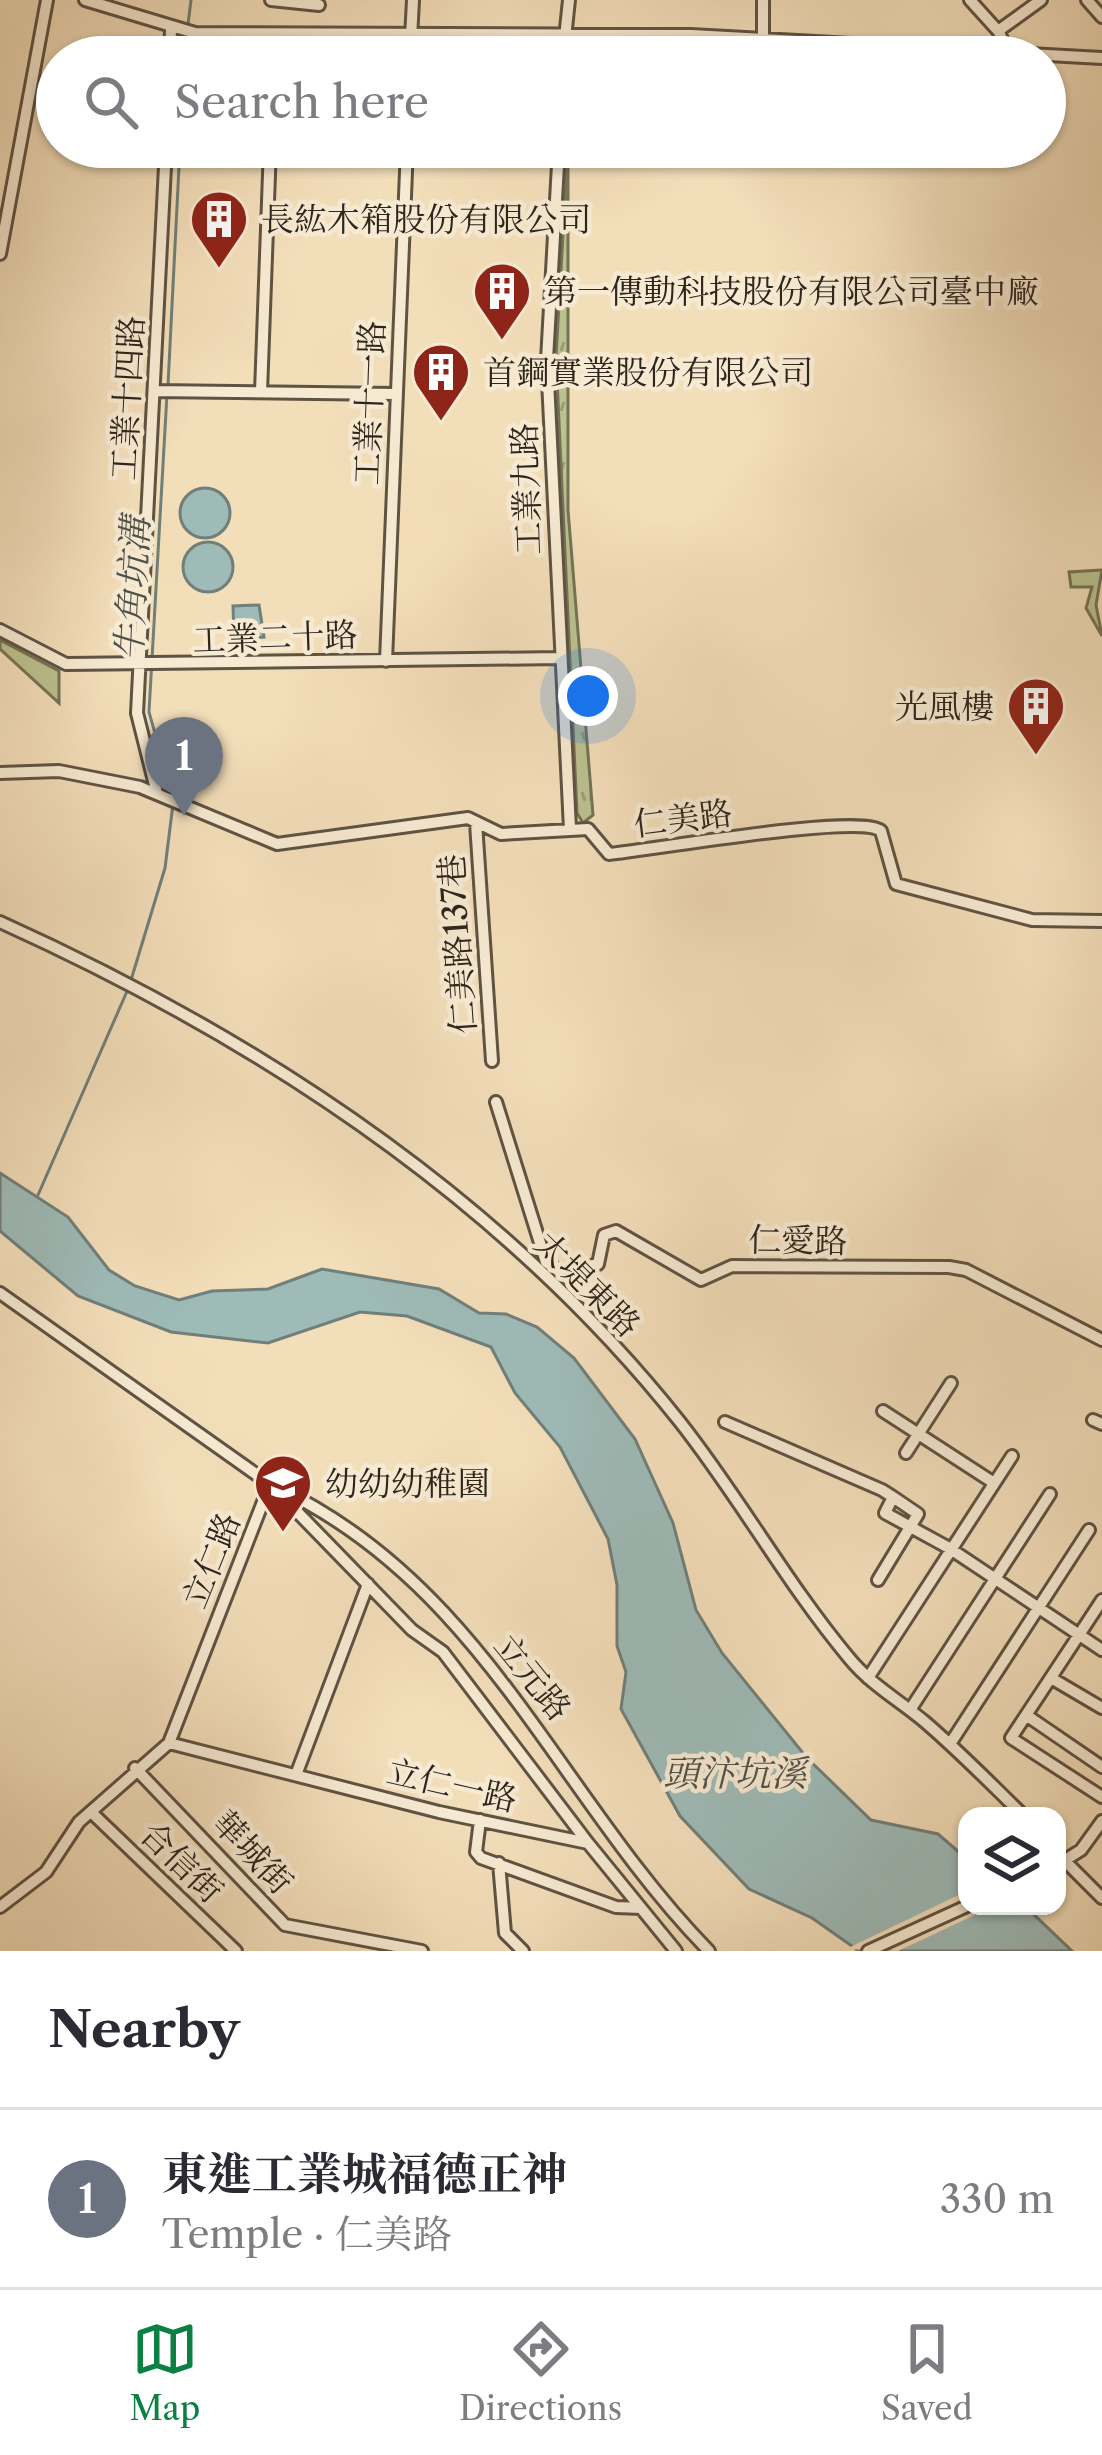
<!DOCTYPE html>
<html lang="en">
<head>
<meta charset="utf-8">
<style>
  :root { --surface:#fff; --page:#f2f2f3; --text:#2b2b33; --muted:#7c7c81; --line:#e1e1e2; --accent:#0b8043 }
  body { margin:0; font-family:"Libre Caslon Text","Noto Serif TC",serif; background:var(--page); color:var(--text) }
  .controls { position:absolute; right:36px; bottom:36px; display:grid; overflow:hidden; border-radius:24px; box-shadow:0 3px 9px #0004 }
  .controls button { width:108px; height:108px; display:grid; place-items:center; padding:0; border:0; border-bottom:3px solid var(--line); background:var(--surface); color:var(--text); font:60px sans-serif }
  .you { position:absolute; left:588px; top:696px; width:42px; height:42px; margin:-30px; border:9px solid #fff; border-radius:50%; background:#1a73e8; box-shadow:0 0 0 18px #1a73e833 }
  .badge { display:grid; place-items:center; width:78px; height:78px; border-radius:50%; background:var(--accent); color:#fff; font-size:39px; font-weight:700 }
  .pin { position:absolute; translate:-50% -99px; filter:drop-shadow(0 3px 6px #0008) }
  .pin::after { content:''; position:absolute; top:63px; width:42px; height:36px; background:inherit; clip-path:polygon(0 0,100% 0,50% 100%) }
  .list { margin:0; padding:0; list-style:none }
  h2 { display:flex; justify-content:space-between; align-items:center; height:156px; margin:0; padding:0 48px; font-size:51px }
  h2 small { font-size:39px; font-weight:400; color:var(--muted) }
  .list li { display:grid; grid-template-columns:78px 1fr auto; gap:36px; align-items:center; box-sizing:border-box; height:180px; padding:0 48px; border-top:3px solid var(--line) }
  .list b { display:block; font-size:45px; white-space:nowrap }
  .list p { margin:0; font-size:39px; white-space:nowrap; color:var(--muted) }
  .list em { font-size:39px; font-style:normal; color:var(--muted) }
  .icon { flex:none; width:66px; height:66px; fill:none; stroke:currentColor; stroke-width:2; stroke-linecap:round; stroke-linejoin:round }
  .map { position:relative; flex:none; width:1102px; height:1951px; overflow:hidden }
  .search { position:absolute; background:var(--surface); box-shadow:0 3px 9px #0004; left:36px; right:36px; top:36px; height:132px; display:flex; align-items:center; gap:30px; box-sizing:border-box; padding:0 42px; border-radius:66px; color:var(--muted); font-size:45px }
  .sheet { height:336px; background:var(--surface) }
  nav { display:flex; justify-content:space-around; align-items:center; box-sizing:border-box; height:168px; border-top:3px solid var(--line); background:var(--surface); font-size:33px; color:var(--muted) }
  nav a { display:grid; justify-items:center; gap:6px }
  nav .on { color:var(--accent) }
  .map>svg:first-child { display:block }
  .grass { fill:url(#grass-tufts); stroke:#747355; stroke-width:3 }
  .forest { fill:url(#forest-firs); stroke:#747355; stroke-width:3 }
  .pitch { fill:#bbc18f; stroke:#747355; stroke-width:3 }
  .water { fill:#9ebbb8; stroke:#717f79; stroke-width:3 }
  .pier { fill:#f3deba }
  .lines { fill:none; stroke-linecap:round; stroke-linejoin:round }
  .stream { stroke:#717f79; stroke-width:3 }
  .minor-casing { stroke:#5f5343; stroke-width:16 }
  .minor { stroke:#f7ead2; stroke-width:10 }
  .labels { text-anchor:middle; stroke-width:9; stroke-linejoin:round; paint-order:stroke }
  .poi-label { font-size:33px; fill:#2e251b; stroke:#f7ead2; text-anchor:start }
  .street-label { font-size:33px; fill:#2e251b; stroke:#f7ead2 }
  .water-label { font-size:36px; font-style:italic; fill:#50524a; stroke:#f7ead2 }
</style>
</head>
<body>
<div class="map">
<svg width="1102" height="1951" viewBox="0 0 1102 1951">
  <defs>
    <pattern id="grass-tufts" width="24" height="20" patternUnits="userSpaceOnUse" patternTransform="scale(3)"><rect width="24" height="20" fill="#bbc18f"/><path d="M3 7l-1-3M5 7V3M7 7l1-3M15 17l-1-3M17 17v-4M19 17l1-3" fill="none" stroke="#989d74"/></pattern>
    <pattern id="forest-firs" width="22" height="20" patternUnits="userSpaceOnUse" patternTransform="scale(3)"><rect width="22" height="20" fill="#bbc18f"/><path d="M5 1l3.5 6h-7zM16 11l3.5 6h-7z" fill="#989d74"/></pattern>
  </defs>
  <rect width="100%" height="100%" fill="#f3deba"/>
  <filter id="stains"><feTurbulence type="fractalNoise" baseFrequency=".00167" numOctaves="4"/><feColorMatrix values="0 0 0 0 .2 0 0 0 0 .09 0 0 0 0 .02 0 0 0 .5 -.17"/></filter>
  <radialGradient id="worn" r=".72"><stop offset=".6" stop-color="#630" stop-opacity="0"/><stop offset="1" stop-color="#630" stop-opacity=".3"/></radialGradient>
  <!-- grass -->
  <path class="grass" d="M568,147V510L593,815L583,823L577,813L556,357Z"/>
  <!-- forest -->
  <path class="forest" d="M0,640L59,671V703L0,649Z"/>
  <!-- pitch -->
  <path class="pitch" d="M1102,570L1096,605L1102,636L1086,608L1092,587H1071L1069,572Z"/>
  <!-- water -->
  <path class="water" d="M180 513a25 25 0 1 1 50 0a25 25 0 1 1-50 0Z
    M183 567a25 25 0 1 1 50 0a25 25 0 1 1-50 0Z
    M259,605L264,637L234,639L233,606Z
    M0,1173L68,1217L109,1270L135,1286L179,1300L212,1291L268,1289L322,1269L439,1289L479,1313L506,1314L537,1327L574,1358L635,1439L673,1523L696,1610L722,1653L807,1758L871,1820L938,1834L967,1859V1906H1025L1072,1951H859L812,1918L749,1889L680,1816L621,1709L626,1672L617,1646V1585L608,1539L560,1447L515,1393L491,1347L407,1316L360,1312L268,1343L171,1332L78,1296L0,1231Z"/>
  <!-- pier -->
  <path class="pier" d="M967,1891V1906H994L898,1951L846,1949Z"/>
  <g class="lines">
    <!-- stream -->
    <path class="stream" d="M184,57L191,0
      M168,385L180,147
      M167,394L149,712L172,794
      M131,980L165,868L173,804
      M38,1195L128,989"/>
    <!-- minor casing -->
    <g class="minor-casing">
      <path id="minor" d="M85,0L195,33L691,35L1102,58
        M271,0L319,5
        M970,0L999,32L1008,54
        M1087,0L1102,17
        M998,31L1041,0
        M763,39V0
        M170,57L171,29
        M273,57L274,34
        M410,57L413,0
        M563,57L569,0
        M559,147L547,360L570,829
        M0,254L47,0
        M154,391L396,394
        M261,392L270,147
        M0,630L66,664L560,658
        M386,661L407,147
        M0,773L59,771L140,787L277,844L468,818L501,834L588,829L609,854C651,850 861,813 881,831L896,884L1032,920L1102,921
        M157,793L137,713L166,147
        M476,823L492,1061
        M0,922C257,1038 503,1199 680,1422C740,1498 787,1584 849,1658C870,1684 900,1701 925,1722C960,1752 991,1784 1024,1816
        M496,1102L546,1262L560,1272L598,1264L604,1235L616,1231L701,1280L732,1266L949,1267L966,1270L1102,1340
        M0,1293L270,1484L412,1630L443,1652L588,1843
        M883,1411L994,1483
        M1093,1420L1102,1424
        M725,1422L882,1490L893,1497L885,1513L949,1548L1102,1650
        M906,1453L951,1383
        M278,1488C485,1586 559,1798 709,1951
        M878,1580L918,1514L893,1497
        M1102,1600L1011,1738L1102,1797
        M868,1678L1012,1456
        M1051,1678L1102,1708
        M910,1710L1050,1494
        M1026,1715L1102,1767
        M169,1743L439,1812L588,1843L676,1951
        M950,1744L1089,1530
        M135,1768L285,1925L422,1951
        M296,1775L368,1584
        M91,1812L236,1951
        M480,1820L476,1852L481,1858L616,1907L641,1908
        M1057,1853L1102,1898
        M499,1863L505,1933L523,1951
        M1057,1865L1081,1850L1102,1821
        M0,1907L46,1872L79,1822L169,1743L270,1484
        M868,1951L967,1906"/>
    </g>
    <!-- minor -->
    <use href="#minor" class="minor"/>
  </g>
  <!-- icons -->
  <defs>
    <g id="building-pin" transform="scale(3)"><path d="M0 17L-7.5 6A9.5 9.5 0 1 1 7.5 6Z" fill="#8f2418" stroke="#f7ead2"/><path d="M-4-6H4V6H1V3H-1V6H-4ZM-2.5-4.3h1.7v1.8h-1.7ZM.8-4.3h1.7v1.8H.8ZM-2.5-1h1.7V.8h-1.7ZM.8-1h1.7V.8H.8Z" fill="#fff"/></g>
    <g id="school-pin" transform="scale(3)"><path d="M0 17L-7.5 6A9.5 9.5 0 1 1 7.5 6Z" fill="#8f2418" stroke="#f7ead2"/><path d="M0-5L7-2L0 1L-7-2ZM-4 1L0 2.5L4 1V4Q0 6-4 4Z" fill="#fff"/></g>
  </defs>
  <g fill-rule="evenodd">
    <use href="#building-pin" x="219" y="219"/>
    <use href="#building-pin" x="502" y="291"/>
    <use href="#building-pin" x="441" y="372"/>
    <use href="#building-pin" x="1036" y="706"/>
    <use href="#school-pin" x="283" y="1483"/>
  </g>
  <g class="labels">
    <!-- poi labels -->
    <g class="poi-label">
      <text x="261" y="231">長紘木箱股份有限公司</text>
      <text x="544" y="303">第一傳動科技股份有限公司臺中廠</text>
      <text x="483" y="384">首鋼實業股份有限公司</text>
      <text x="994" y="718" text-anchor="end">光風樓</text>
      <text x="325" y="1495">幼幼幼稚園</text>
    </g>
    <!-- street labels -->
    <g class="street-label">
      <text transform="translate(127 398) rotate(-87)" y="12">工業十四路</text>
      <text transform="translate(369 403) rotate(-88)" y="12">工業十一路</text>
      <text transform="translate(526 489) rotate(-92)" y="12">工業九路</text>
      <text transform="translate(275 637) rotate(-2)" y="12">工業二十路</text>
      <text transform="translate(683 818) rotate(-7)" y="12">仁美路</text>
      <text transform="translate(457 944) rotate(-94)" y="12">仁美路137巷</text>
      <text transform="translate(798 1240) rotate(1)" y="12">仁愛路</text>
      <text transform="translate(588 1284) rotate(45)" y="12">太堤東路</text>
      <text transform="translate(211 1560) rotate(-68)" y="12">立仁路</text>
      <text transform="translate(533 1677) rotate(51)" y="12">立元路</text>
      <text transform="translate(452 1785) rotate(13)" y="12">立仁一路</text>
      <text transform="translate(253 1852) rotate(47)" y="12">華城街</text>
      <text transform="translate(182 1862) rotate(44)" y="12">合信街</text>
    </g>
    <!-- water labels -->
    <g class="water-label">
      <text transform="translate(132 589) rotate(-87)" y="13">牛角坑溝</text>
      <text x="735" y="1786">頭汴坑溪</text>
    </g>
  </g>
  <rect width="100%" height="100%" filter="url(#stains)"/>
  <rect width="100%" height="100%" fill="url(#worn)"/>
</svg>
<div class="controls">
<button><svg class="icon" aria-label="layers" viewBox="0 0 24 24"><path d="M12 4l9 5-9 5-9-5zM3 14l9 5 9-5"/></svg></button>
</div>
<div class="you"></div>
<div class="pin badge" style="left:184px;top:816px;background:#6b7280">1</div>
<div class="search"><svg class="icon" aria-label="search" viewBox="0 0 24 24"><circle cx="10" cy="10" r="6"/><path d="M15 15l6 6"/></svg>Search here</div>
</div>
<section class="sheet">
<h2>Nearby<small></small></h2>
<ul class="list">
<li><span class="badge" style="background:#6b7280">1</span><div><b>東進工業城福德正神</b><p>Temple · 仁美路</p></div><em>330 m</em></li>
</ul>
</section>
<nav>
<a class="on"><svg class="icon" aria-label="map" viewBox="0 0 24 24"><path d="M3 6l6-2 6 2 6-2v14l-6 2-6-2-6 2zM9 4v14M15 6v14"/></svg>Map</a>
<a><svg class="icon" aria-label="directions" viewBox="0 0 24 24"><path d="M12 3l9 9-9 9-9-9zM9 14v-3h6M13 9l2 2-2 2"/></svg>Directions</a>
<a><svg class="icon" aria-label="saved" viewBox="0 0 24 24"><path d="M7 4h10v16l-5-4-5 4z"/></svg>Saved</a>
</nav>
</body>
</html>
